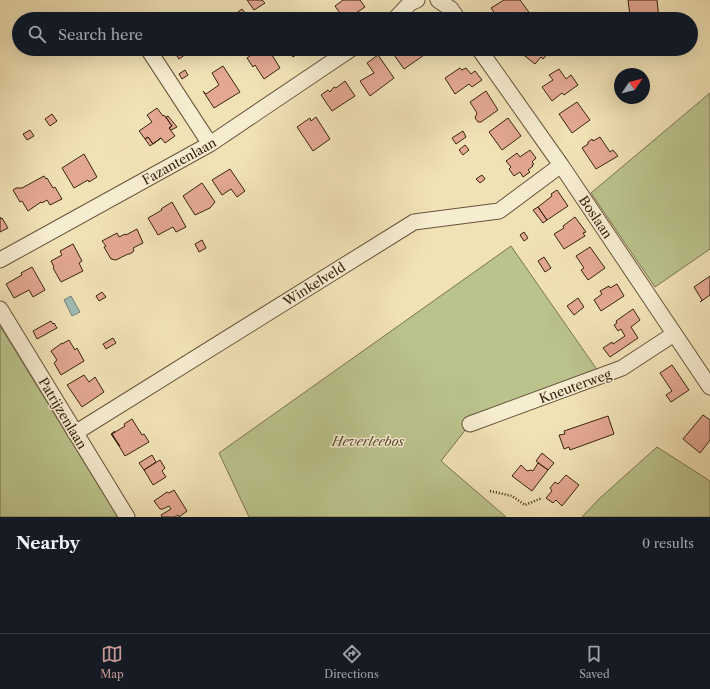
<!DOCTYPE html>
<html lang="en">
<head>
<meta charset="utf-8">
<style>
  :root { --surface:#171b24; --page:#20242c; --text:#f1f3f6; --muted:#9ea1a6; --line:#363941; --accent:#c59692 }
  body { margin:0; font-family:"Libre Caslon Text",serif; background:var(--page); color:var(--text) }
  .compass { position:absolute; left:614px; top:68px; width:36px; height:36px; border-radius:50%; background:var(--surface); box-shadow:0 4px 16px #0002; rotate:55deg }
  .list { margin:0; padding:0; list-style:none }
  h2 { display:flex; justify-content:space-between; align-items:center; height:52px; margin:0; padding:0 16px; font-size:17px }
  h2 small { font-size:13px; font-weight:400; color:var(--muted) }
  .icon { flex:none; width:22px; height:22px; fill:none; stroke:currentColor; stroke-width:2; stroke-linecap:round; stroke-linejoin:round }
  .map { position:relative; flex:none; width:710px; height:517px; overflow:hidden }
  .search { position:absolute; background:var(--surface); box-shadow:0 4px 16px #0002; left:12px; right:12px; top:12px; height:44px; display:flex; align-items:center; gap:10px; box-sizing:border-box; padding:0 14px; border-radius:22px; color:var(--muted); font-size:15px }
  .sheet { height:116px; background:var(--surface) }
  nav { display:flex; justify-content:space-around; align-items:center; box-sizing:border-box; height:56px; border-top:1px solid var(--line); background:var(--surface); font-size:11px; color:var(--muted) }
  nav a { display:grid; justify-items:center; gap:2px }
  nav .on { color:var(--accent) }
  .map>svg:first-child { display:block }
  .green { fill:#bbc38d; stroke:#7a744e }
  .water { fill:#9cbcb5; stroke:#757f73 }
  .building { fill:#e3a892; stroke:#3a2410 }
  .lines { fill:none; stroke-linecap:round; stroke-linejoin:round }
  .minor-casing { stroke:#68543a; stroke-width:17 }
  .path { stroke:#3a2410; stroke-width:2.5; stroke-dasharray:1 2; stroke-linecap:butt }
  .minor { stroke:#f6ecd0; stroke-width:15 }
  .labels { text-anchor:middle; stroke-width:3; stroke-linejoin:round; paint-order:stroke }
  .street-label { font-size:13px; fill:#3a2410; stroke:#f6ecd0 }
  .park-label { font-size:13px; font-style:italic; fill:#5a4c2f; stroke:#f6ecd0 }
</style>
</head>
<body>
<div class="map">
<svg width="710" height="517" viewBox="0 0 710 517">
  <rect width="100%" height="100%" fill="#f1e2b6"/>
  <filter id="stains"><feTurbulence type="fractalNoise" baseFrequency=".005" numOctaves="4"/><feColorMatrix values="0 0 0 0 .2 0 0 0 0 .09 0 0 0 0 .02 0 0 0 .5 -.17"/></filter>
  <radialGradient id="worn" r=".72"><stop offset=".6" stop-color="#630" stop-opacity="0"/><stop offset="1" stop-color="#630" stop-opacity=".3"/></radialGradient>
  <!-- green -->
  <path class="green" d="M710,93V249L655,287L591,193Z
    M511,246L598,371L470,424L441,461L506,517H249L219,453Z
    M0,326L118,517H0Z
    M657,447L710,481V517H582L599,499Z"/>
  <!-- water -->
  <path class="water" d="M71,296L80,312L72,316L64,300Z"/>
  <!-- building -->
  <path class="building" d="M247,0H262L265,3L254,10Z
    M343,0H360L365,7L347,19H344L335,6Z
    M504,0H520L531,15L526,19H499L491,8Z
    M628,0H657L659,19H647L646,14L630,16Z
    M242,9L249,18L236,19L234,15Z
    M168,49H193L179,59L173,50L172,51L171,49L169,50Z
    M256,49H274L276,52L272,55L280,68L264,79L255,65L253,67L247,58L257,51Z
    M283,49H304L293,57L289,50L286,53Z
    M396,49H425L427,53L404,69L392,52Z
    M516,49H549L547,51L549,52L543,59L541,57L535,64Z
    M378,55L394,78L370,96L360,81L374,73L367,63Z
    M223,66L240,92L214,108L203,91L206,94L219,85L212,73Z
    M460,68L462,70L466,68L471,74L475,71L482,80L472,87L469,84L455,94L445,78Z
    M559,69L566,79L571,75L578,85L564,95L562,93L552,101L542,87L553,80L549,75Z
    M185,70L188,75L182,79L179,74Z
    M345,81L355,96L332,111L321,95L328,90L330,92L334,87L336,88Z
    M486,91L498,110L481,122H478L475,118L477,113L470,102Z
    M577,102L590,120L572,133L559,114Z
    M157,108L163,116L164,115L172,126L169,128L175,136L165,143L161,138L153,144L148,137L145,139L139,131L152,122L147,115Z
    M52,114L57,121L50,126L45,119Z
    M168,116L177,127L171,130L169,128L172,126L166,117Z
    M316,117L330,139L313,151L297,127L310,118L311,121Z
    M508,118L521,136L502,150L489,132Z
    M30,130L34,136L27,140L23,134Z
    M463,131L466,137L456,144L452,138Z
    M148,137L153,144L161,138L150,146L145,139Z
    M600,137L610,152L613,150L618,156L596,169L582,148L588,144V142L592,139L593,141Z
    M465,145L469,150L463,155L459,150Z
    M530,150L536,158L532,162L534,164L532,165L533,166L528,170L530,172L523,177L520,172L514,176L509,169L511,167L506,161L517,153L520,157Z
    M84,154L97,177L89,182L88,180L74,188L62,168Z
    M230,169L245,191L237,197L231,189L222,195L212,180Z
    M482,175L485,179L480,183L476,179Z
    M44,176L46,179L47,178L53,188L55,187L62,199L50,205L47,200L42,203L41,202L28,211L22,201L20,202L13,190L16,188H22Z
    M202,183L215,202L210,208L195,215L183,196Z
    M557,190L568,206L547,220L538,207L552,196L551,194Z
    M172,202L186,227L176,232L173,227L158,235L148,218L162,210L161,209Z
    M538,207L547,220L543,223L533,210Z
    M0,217L1,219L2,218L8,228L0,232Z
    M575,217L586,232L583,233L585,236L564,249L554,234L564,228L563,226Z
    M137,229L143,243L133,248L134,250L133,252L130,254H128L116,260L111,259L104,247L106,246L102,241L117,233L119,237L125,234L126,235Z
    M524,232L528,238L524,241L520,235Z
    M202,240L206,248L199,252L195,244Z
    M73,244L82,261L79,263L83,271L61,282L53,268L54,267L51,261L62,255L60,251Z
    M590,247L605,268L588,280L581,270L584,268L576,256Z
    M544,257L551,268L545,272L538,261Z
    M32,267L45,290L33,297L29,290L14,298L6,284L22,275L21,273Z
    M710,276V295L700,302L702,300L694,287Z
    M617,284L624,296L601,311L594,300L602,294L600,291L609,286L610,288Z
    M102,292L106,297L99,301L96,296Z
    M578,298L584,307L574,315L567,306Z
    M633,309L640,320L631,327L638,338L610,357L603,348L612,342L613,344L625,336L621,329L618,331L614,325L617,323L616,321Z
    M51,321L53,324L54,323L57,328L37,339L33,331Z
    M113,338L116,343L106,349L103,344Z
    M69,340L75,350L77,348L84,361L61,375L54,363L57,360L51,351L62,343V344Z
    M672,365L689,390L671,402L666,395L672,391L660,373Z
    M84,375L89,382L95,377L104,392L82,407L67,385Z
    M703,415L710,420V440L700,453L683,439Z
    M608,416L614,434L570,450L569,447L564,449L559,435L565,434L564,431Z
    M132,419L142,435L144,434L149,442L125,456L112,434L125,426L124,424Z
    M115,431L112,434L120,446H119L111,434Z
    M542,453L554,463L548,470L536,461Z
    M152,455L156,462L144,470L139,463Z
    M160,460L165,468L162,471L166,477L153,485L144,470Z
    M538,463L548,470L532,491L512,476L521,465L527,471L531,470L533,471Z
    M566,475L579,485L562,506L556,500L553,503L546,498L552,491L550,488L555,482L558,484Z
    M174,490L187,511L179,517L178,515L175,517H162L161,515L171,509L169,506L163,509H160L154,501L167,492L169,493Z"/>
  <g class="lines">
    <!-- minor casing -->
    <g class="minor-casing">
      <path id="minor" d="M438,0L451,9L458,19
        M395,19L410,3L417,0
        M148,49L210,144
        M479,49L561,165L710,387
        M0,260L210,144L351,49
        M0,309L127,517
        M470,424L622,368L674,334
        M75,433L414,222L499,211L561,165"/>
    </g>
    <!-- path -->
    <path class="path" d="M490,491L512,496L525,505L542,498"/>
    <!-- minor -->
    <use href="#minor" class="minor"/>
  </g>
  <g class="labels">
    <!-- street labels -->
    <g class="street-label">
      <text transform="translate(179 161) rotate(-29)" y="5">Fazantenlaan</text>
      <text transform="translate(596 217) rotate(56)" y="5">Boslaan</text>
      <text transform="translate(314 284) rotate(-32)" y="5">Winkelveld</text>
      <text transform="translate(575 386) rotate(-20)" y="5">Kneuterweg</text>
      <text transform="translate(63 413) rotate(59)" y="5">Patrijzenlaan</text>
    </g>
    <!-- park labels -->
    <g class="park-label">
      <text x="368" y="446">Heverleebos</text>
    </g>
  </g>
  <rect width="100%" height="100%" filter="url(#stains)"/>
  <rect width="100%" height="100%" fill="url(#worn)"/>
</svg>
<svg class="compass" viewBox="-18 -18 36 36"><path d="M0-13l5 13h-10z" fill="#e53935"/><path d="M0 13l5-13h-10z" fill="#9ea1a6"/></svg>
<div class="search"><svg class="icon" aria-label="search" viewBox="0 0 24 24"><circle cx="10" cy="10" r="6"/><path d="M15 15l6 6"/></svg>Search here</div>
</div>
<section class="sheet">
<h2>Nearby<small>0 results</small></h2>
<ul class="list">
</ul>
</section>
<nav>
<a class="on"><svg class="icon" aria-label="map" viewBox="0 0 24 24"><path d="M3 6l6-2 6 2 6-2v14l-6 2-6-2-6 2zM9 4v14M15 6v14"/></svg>Map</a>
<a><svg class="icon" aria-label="directions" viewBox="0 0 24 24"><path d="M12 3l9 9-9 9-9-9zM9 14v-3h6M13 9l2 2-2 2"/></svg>Directions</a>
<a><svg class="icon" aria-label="saved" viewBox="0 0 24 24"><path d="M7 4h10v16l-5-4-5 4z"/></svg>Saved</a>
</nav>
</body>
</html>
